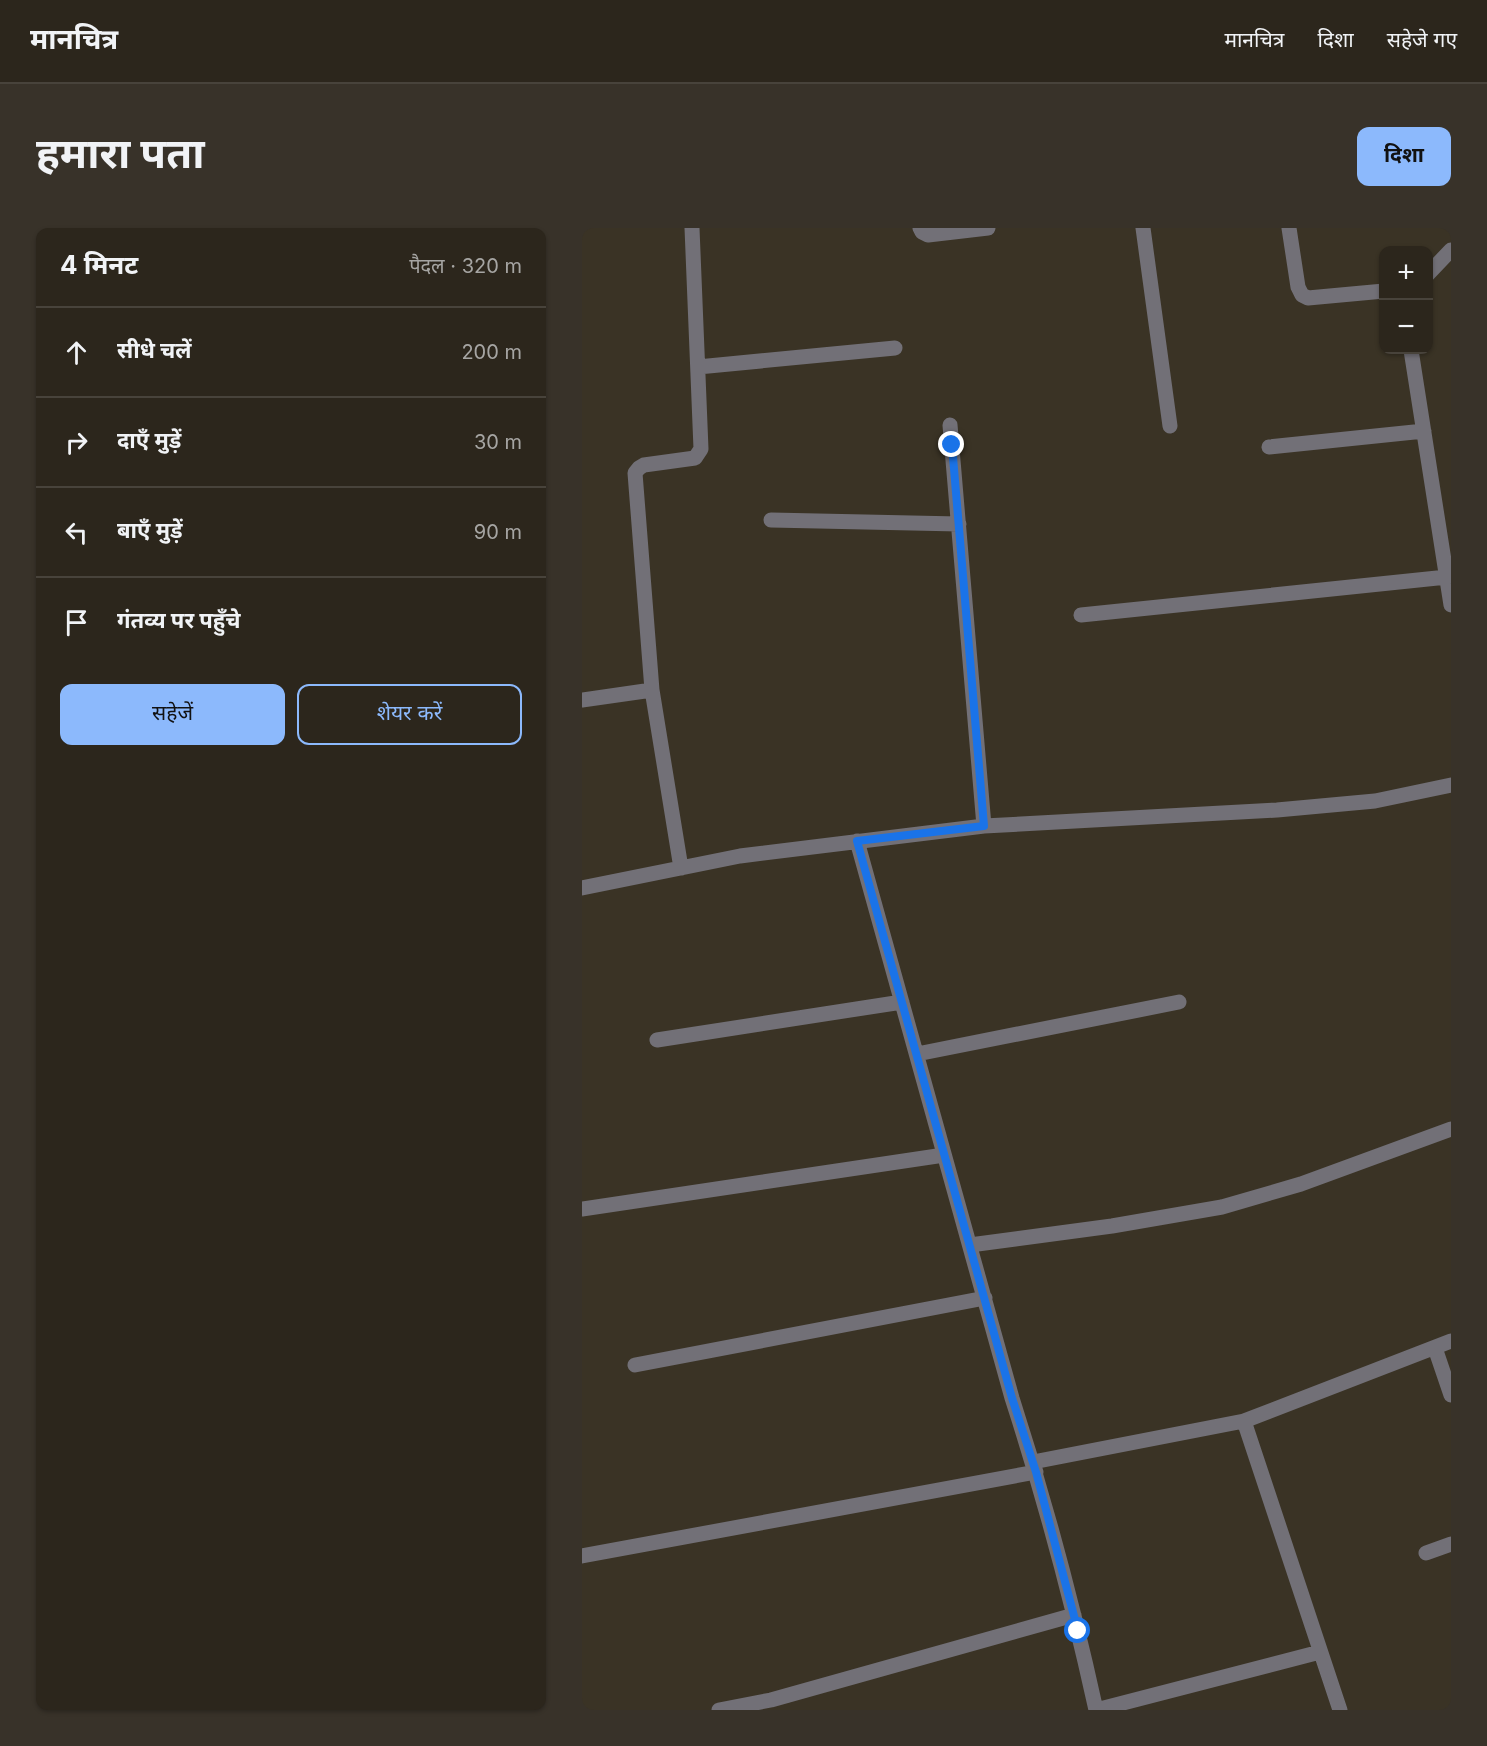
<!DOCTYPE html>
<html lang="hi">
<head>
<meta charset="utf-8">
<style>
  :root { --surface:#2c261c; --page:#383229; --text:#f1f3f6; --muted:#a6a5a3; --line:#48433b; --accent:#8cb9fc }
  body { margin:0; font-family:Inter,"Noto Sans Devanagari",sans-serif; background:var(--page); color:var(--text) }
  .controls { position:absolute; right:18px; top:18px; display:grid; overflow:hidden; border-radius:12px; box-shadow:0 2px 4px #0004 }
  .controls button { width:54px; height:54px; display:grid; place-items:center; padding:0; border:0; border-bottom:2px solid var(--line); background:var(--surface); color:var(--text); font:30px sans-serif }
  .stop { position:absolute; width:18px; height:18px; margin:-14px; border:4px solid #1a73e8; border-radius:50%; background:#fff }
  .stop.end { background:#1a73e8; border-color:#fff; box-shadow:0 2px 6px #0008 }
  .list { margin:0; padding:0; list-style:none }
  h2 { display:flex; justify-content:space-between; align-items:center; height:78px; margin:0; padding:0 24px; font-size:26px }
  h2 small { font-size:20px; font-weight:400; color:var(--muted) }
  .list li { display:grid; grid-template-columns:39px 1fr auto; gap:18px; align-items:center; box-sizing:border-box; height:90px; padding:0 24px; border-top:2px solid var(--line) }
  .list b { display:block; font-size:22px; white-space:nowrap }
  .list em { font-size:20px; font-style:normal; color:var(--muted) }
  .actions { display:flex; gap:12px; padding:18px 24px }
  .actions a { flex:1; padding:14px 0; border:2px solid var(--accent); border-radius:12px; text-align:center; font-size:21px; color:var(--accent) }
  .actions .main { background:var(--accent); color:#111 }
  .icon { flex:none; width:33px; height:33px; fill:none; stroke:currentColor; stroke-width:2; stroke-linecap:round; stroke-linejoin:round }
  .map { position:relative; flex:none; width:869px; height:1482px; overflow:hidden; border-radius:12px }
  header { display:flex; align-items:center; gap:36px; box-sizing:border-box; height:84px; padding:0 30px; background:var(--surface); border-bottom:2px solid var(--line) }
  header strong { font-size:28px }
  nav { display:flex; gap:33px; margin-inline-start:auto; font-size:21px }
  .intro { display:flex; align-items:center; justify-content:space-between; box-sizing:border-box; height:144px; padding:0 36px }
  h1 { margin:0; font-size:42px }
  .button { padding:15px 27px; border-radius:12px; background:var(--accent); color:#111; font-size:21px; font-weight:700 }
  main { display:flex; gap:36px; padding:0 36px }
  aside { flex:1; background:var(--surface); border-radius:12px; box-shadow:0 2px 4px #0004 }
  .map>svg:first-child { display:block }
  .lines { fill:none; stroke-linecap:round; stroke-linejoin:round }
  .minor { stroke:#727077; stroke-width:15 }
  .route { stroke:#1a73e8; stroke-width:8 }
</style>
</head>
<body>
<header>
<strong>मानचित्र</strong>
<nav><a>मानचित्र</a><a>दिशा</a><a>सहेजे गए</a></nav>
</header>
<div class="intro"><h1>हमारा पता</h1><a class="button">दिशा</a></div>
<main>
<aside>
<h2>4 मिनट<small>पैदल · 320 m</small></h2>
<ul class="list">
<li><svg class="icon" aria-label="ahead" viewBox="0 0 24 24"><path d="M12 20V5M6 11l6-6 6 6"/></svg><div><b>सीधे चलें</b></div><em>200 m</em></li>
<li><svg class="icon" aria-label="right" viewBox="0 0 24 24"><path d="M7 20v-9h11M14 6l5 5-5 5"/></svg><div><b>दाएँ मुड़ें</b></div><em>30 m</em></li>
<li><svg class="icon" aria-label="left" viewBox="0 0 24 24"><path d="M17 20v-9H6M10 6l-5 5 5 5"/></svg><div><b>बाएँ मुड़ें</b></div><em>90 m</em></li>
<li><svg class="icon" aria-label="arrive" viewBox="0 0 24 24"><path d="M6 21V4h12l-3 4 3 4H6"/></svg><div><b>गंतव्य पर पहुँचे</b></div></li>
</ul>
<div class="actions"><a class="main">सहेजें</a><a>शेयर करें</a></div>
</aside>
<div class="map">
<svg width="869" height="1482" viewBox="0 0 869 1482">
  <rect width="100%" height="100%" fill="#3a3325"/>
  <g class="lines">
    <!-- minor -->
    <path class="minor" d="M338,0L340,4L346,7L406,0
      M561,0L588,198
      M707,0L716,59L720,67L726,70L802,63
      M846,46L869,22
      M829,122L869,377
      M116,139L313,120
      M368,197L402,598
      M687,219L842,203
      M189,292L377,296
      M499,387L865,349
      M0,472L70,462
      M275,613L430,1170C463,1272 491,1377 514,1482
      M99,640L70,462L53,245L57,240L62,237L113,230L119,221L110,0
      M0,660L158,628L402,598L695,582L793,573L869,557
      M75,812L320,774
      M335,826L597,774
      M0,981L362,927
      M388,1017L530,998L640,979L719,956L869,901
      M853,1120L869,1167
      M53,1137L403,1070
      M662,1193L869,1113
      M451,1234L662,1193L758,1482
      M844,1325L869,1316
      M0,1328L454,1244
      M137,1482L189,1472L492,1387
      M514,1482L738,1424"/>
  </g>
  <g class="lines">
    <!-- route -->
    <path class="route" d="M370,217L402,598L275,613L430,1170L454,1244L496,1403"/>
  </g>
</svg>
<div class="controls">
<button>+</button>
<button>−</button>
</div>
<div class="stop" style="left:496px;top:1403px"></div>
<div class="stop end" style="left:370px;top:217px"></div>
</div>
</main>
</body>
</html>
